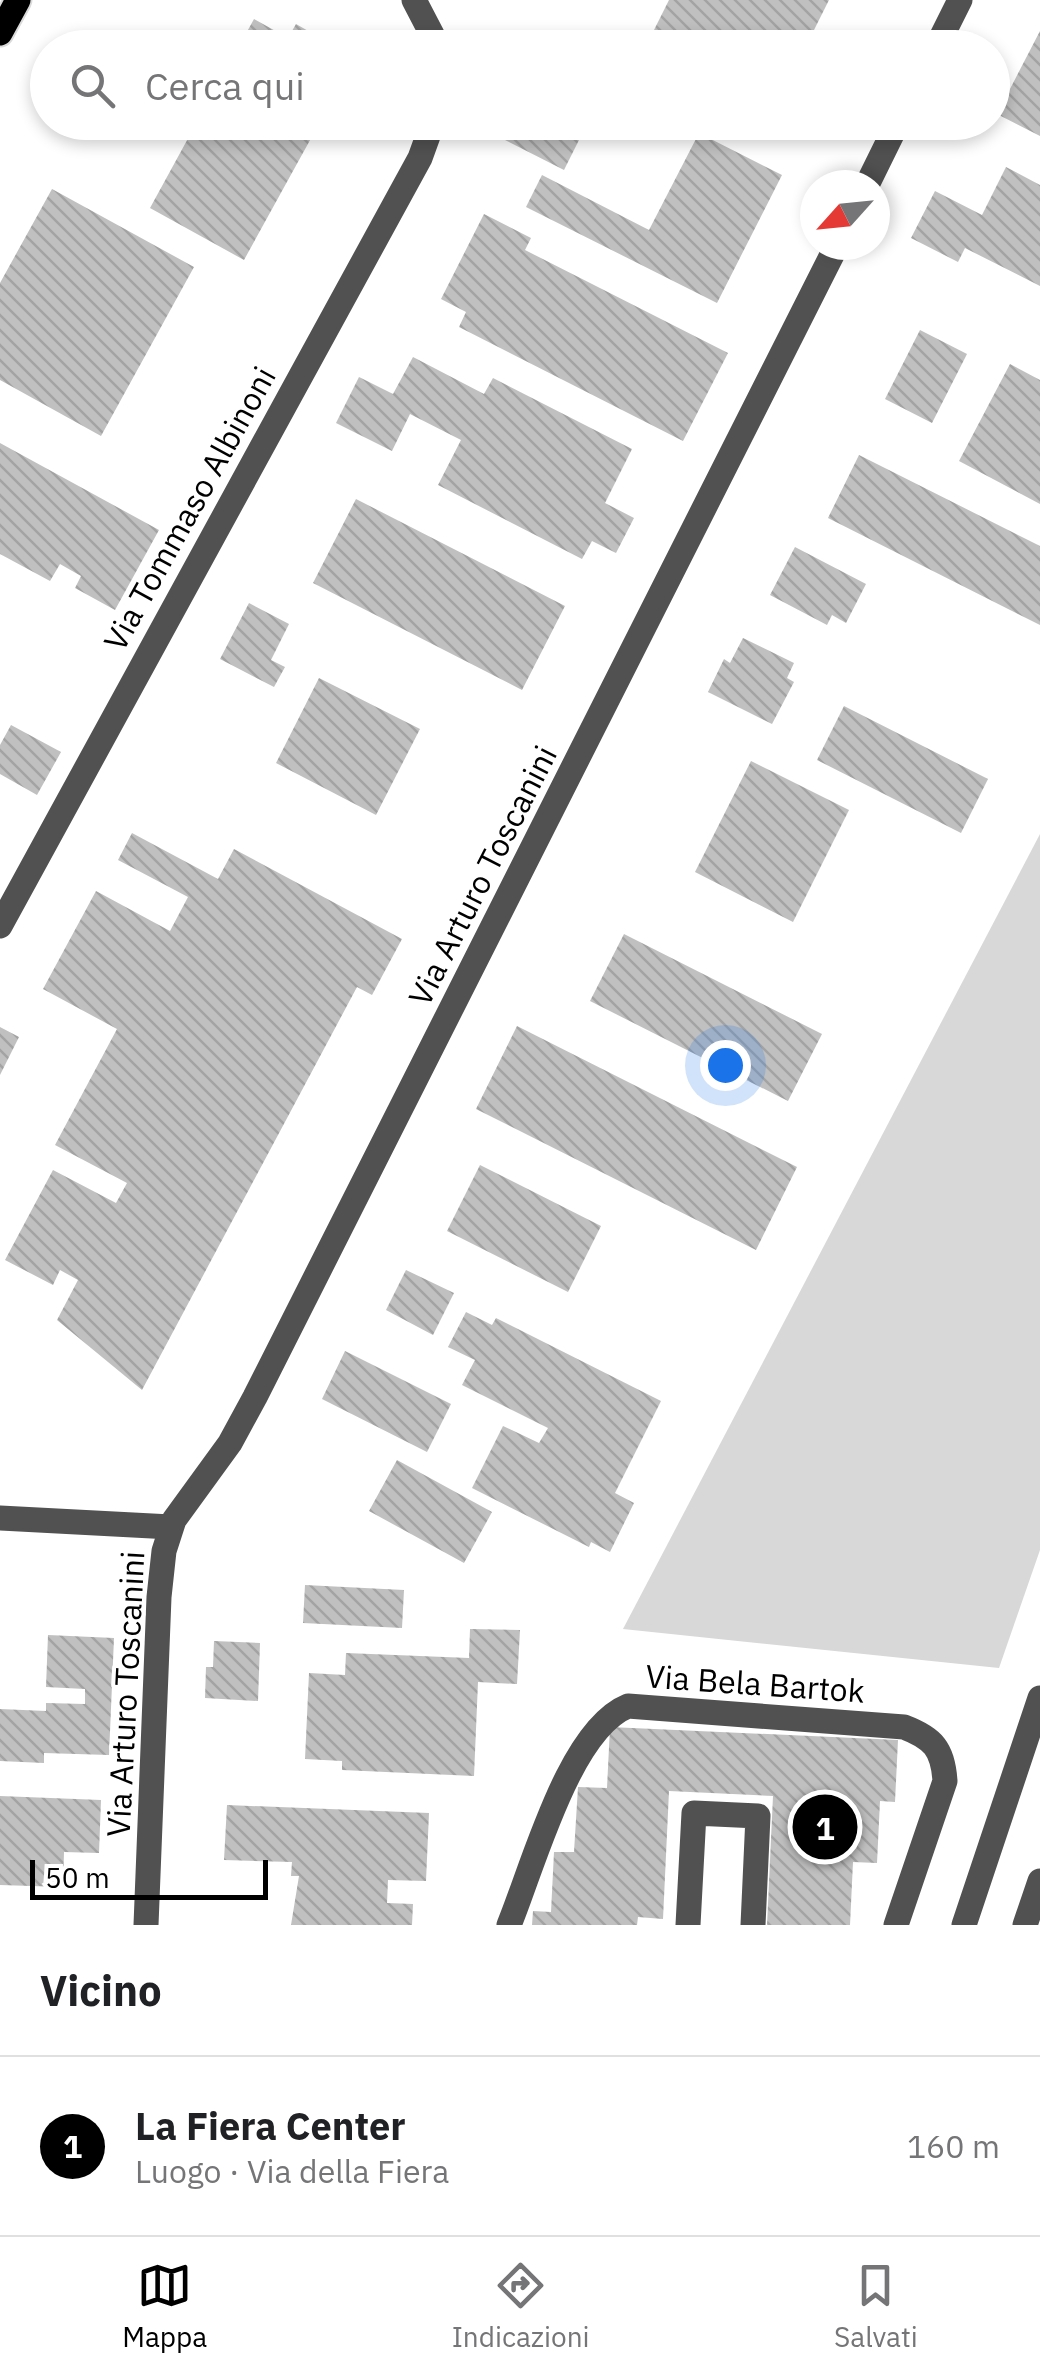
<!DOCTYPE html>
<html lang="it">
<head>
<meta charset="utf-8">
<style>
  :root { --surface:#fff; --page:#f2f2f2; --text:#202124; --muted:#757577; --line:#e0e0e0; --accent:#000 }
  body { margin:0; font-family:"IBM Plex Sans",sans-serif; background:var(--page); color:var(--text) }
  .compass { position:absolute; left:800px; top:170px; width:90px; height:90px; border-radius:50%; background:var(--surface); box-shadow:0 5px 15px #0003; rotate:243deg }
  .scale { position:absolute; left:30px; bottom:25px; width:238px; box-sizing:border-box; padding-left:10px; border:5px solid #000; border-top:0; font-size:28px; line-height:35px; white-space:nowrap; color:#000; -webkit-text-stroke:8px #fff; paint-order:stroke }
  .you { position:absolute; left:725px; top:1065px; width:35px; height:35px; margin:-25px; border:8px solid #fff; border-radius:50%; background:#1a73e8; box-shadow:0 0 0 15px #1a73e833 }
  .badge { display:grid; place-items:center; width:65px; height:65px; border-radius:50%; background:var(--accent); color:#fff; font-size:32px; font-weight:700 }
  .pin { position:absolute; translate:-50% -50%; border:5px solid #fff; box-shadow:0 2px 10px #0006 }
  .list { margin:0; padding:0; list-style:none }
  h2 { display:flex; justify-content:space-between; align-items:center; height:130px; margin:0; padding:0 40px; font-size:42px }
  h2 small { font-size:32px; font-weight:400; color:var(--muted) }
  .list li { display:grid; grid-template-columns:65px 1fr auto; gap:30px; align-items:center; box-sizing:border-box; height:180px; padding:0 40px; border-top:2px solid var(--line) }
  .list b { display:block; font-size:38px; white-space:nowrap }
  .list p { margin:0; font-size:32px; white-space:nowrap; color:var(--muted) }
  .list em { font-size:32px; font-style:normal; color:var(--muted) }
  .icon { flex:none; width:55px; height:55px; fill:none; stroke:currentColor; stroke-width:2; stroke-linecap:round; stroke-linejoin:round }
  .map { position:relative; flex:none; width:1040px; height:1925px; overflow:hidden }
  .search { position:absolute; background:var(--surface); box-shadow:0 5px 15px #0003; left:30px; right:30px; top:30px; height:110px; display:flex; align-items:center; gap:25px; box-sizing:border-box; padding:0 35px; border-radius:55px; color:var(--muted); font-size:38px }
  .sheet { height:310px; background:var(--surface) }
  nav { display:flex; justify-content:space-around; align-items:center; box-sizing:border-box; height:140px; border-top:2px solid var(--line); background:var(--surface); font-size:28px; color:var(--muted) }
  nav a { display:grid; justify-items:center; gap:5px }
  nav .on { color:var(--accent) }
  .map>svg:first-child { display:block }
  .green { fill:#d8d8d8 }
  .building { fill:url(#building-back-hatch) }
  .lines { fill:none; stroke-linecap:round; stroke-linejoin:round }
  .major-casing { stroke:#dbdbdb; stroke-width:29 }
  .minor { stroke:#515151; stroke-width:25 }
  .major { stroke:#000; stroke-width:25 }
  .labels { text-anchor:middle; stroke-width:8; stroke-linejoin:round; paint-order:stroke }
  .street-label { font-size:32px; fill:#000; stroke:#fff }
</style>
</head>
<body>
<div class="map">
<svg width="1040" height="1925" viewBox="0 0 1040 1925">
  <defs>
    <pattern id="building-back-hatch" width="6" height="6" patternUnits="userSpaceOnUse" patternTransform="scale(2.5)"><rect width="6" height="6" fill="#c0c0c0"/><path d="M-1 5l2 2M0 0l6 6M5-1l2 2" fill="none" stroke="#a3a3a3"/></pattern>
  </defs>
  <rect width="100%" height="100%" fill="#fff"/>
  <!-- green -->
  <path class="green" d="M1040,834V1550L999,1668L623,1629Z"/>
  <!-- building -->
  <path class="building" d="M669,0H829L805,48H645Z
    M254,19L288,38L296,24L338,48H238Z
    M1040,31V136L997,114Z
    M197,122H320L244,260L150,208Z
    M514,122H588L564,170L505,140Z
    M699,133L782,175L717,303L526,207L542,175L649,230Z
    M1006,167L1040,185V286L965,248L958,262L911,238L935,191L982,215Z
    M52,189L194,267L101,436L0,380V283Z
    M484,214L531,238L525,250L728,353L683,441L459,327L466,312L441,299Z
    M920,330L967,354L932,423L885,399Z
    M413,357L484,394L493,378L632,449L605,503L634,518L616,553L592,541L582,559L438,485L461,440L410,414L392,451L336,423L359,377L393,394Z
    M1010,364L1040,380V504L959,461Z
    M0,443L159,530L115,610L75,588L81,576L60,564L50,581L0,554Z
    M859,455L1040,546V625L828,518Z
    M356,499L565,606L522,690L313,583Z
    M795,547L866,584L846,623L832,615L827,625L770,595Z
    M249,603L289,624L271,660L285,667L274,687L220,659Z
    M743,638L794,663L787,678L794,682L772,724L708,692L724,659L730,663Z
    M319,678L420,729L376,815L276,763Z
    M844,706L988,779L961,833L817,760Z
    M11,725L61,752L37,795L0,774V745Z
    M751,761L849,810L793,922L695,872Z
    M132,833L218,879L234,849L402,939L372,995L357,987L142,1390L57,1320L78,1280L60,1270L53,1285L5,1260L53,1170L116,1203L127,1183L55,1145L117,1029L43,989L96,891L170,931L188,897L118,860Z
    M624,934L822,1034L788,1101L590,1001Z
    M517,1026L797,1167L756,1250L476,1109Z
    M0,1027L19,1037L0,1075Z
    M480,1165L601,1226L568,1292L447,1231Z
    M406,1270L454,1293L433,1335L386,1310Z
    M466,1312L492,1325L496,1318L661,1401L615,1493L634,1503L610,1552L591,1542L589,1547L472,1488L503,1426L539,1443L548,1428L462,1385L475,1360L448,1347Z
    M345,1351L451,1404L427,1452L322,1399Z
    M397,1460L492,1512L464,1563L369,1511Z
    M305,1585L404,1590L402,1628L303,1623Z
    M470,1629L520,1630L517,1684L478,1682L474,1776L342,1770V1761L305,1759L309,1673L345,1675L346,1653L469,1658Z
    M48,1635L114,1638L109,1755L44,1753V1763L0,1761V1709L46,1711V1703L85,1704V1689L46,1687Z
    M214,1641L260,1643L258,1701L205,1698L206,1667H213Z
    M610,1727L898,1740L895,1802L880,1801L877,1863L853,1862L850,1925H767L773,1796L669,1791L663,1919L638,1917L637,1925H532L533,1911L551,1912L554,1852H574L578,1787L607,1788Z
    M0,1796L101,1800L99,1853L64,1852L63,1887L0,1885Z
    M227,1805L429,1813L426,1881L388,1880L387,1903L413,1904L412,1925H291L299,1876H291L292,1862L224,1860Z"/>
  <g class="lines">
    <!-- major casing -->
    <g class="major-casing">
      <path id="major" d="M0,33L18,0"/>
    </g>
    <!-- minor -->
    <path class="minor" d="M414,0L439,48
      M936,48L960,0
      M867,185L898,122
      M0,926L420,158L433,122
      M0,1518L171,1527
      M146,1925L159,1597L164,1551L174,1520L230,1443L255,1397L837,245
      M509,1925C533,1867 569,1730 628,1706L904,1727C933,1738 943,1749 945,1781L896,1925
      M688,1925L694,1813L758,1816L753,1925
      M964,1925L1040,1698
      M1025,1925L1040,1881"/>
    <!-- major -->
    <use href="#major" class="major"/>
  </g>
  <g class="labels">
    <!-- street labels -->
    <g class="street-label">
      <text transform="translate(190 509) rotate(-61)" y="11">Via Tommaso Albinoni</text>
      <text transform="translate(483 876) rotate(-63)" y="11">Via Arturo Toscanini</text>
      <text transform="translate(755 1684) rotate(4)" y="11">Via Bela Bartok</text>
      <text transform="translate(126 1694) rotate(-87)" y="11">Via Arturo Toscanini</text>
    </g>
  </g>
</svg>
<svg class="compass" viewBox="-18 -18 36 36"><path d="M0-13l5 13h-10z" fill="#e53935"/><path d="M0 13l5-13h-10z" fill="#757577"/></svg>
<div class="scale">50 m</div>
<div class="you"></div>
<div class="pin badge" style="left:825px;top:1827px">1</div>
<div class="search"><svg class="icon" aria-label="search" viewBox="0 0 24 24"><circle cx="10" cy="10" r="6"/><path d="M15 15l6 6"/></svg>Cerca qui</div>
</div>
<section class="sheet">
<h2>Vicino<small></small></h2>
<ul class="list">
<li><span class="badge">1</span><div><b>La Fiera Center</b><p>Luogo · Via della Fiera</p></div><em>160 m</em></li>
</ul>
</section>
<nav>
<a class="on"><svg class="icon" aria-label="map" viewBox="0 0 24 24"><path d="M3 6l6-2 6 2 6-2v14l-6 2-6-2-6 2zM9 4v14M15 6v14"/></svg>Mappa</a>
<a><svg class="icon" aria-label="directions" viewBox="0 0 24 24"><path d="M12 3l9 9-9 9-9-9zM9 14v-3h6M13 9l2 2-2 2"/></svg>Indicazioni</a>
<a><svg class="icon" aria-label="saved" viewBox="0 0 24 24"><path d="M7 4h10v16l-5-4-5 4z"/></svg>Salvati</a>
</nav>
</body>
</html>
